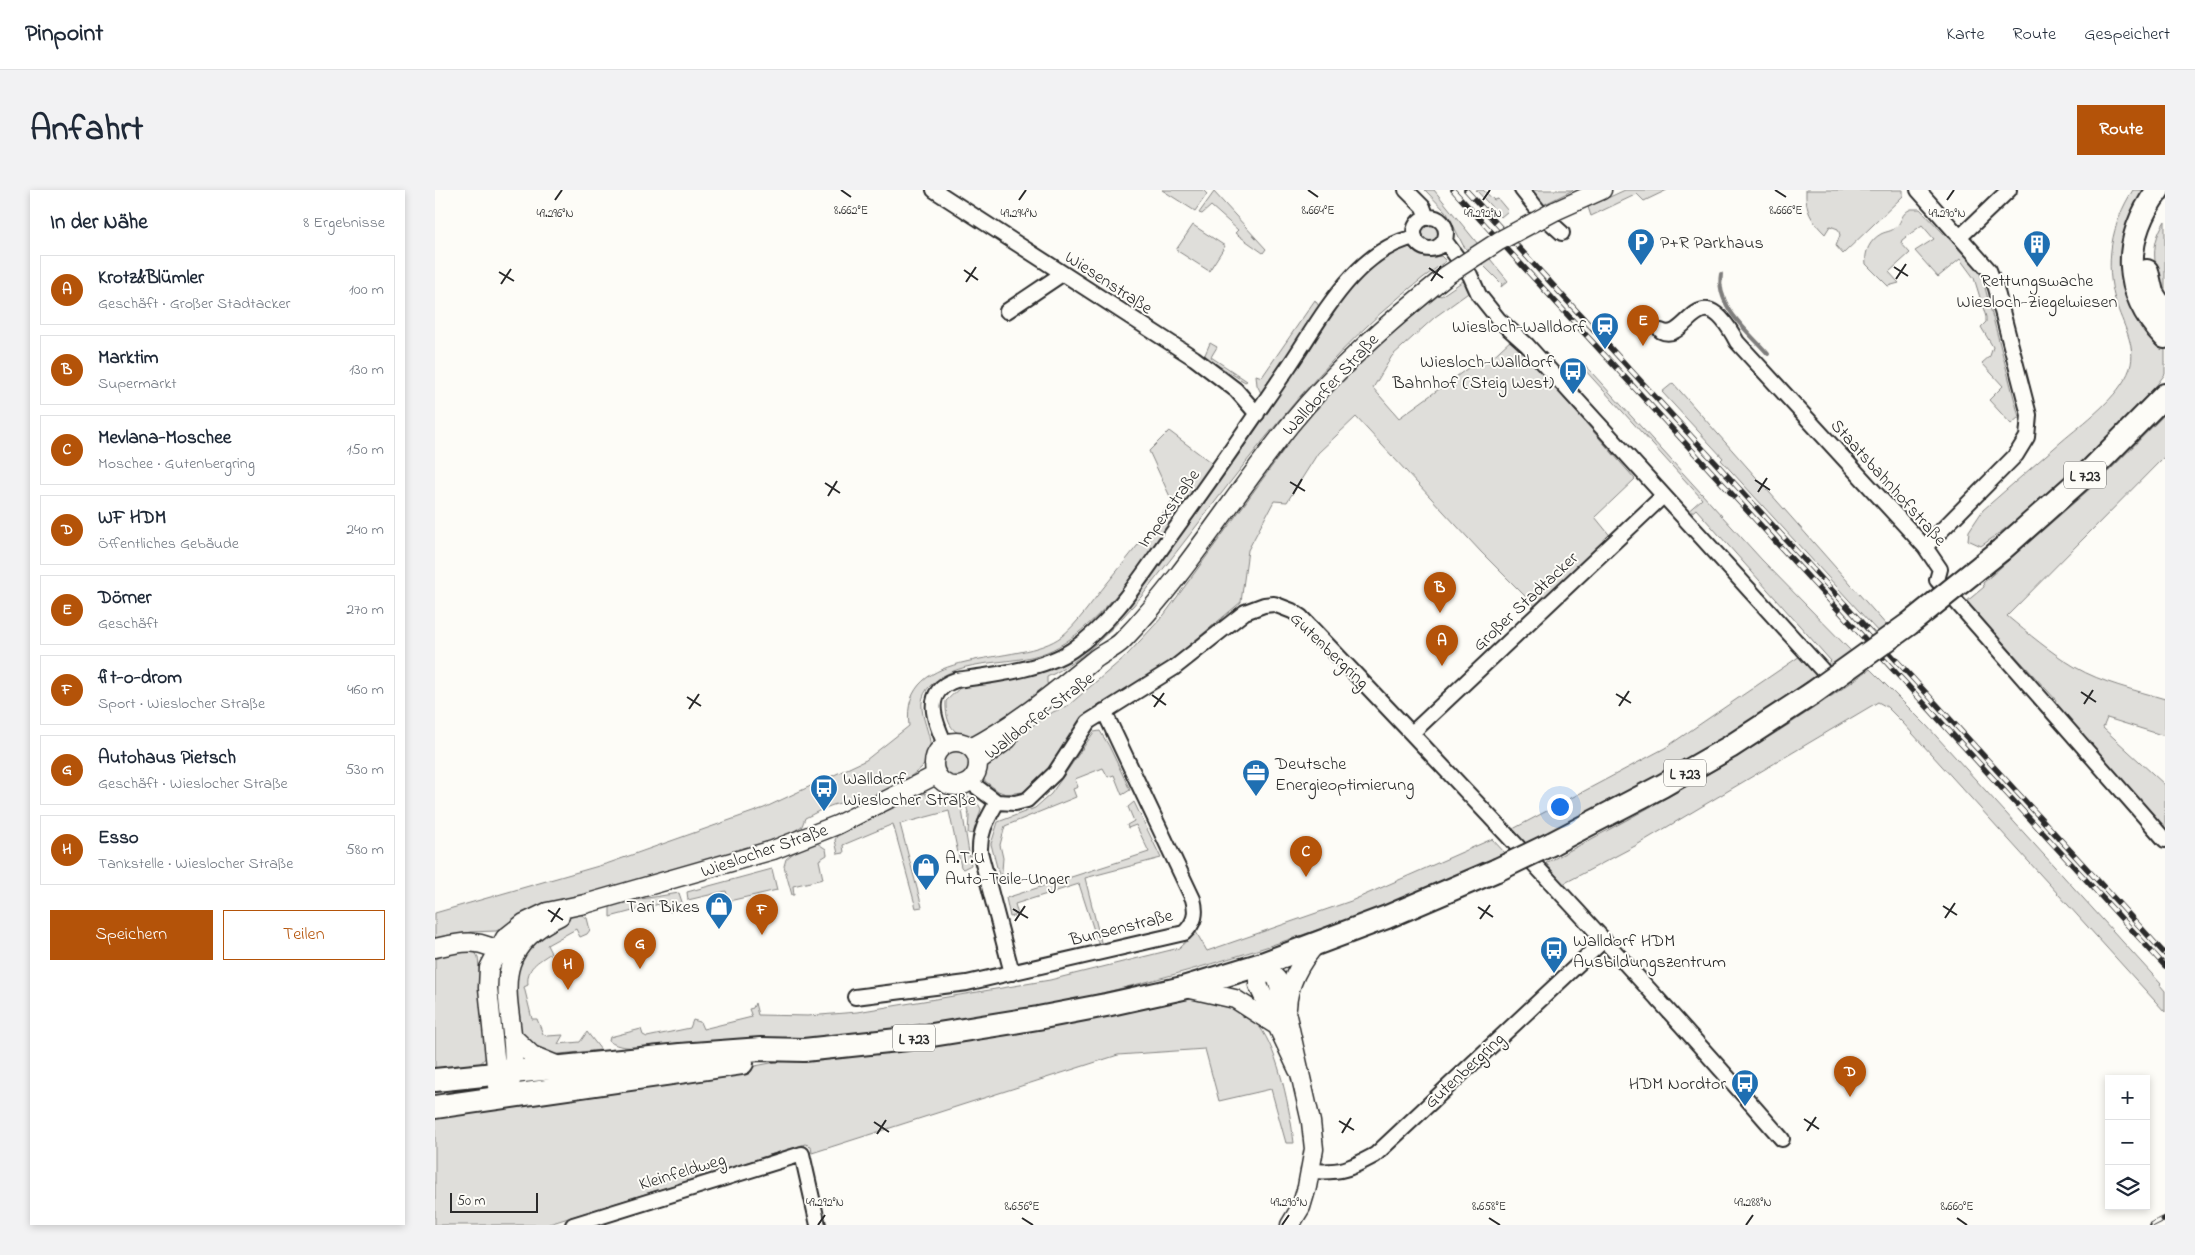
<!DOCTYPE html>
<html lang="de">
<head>
<meta charset="utf-8">
<style>
  :root { --surface:#fff; --page:#f2f2f3; --text:#1f2937; --muted:#747a83; --line:#e0e1e3; --accent:#b45309 }
  body { margin:0; font-family:"Indie Flower",sans-serif; background:var(--page); color:var(--text) }
  .controls { position:absolute; right:15px; bottom:15px; display:grid; overflow:hidden; border-radius:0px; box-shadow:0 2px 8px #0003 }
  .controls button { width:45px; height:45px; display:grid; place-items:center; padding:0; border:0; border-bottom:1px solid var(--line); background:var(--surface); color:var(--text); font:25px sans-serif }
  .scale { position:absolute; left:15px; bottom:12px; width:88px; box-sizing:border-box; padding-left:5px; border:2px solid #2b2b2b; border-top:0; font-size:14px; line-height:18px; white-space:nowrap; color:#2b2b2b; -webkit-text-stroke:4px #fdfcf7; paint-order:stroke }
  .you { position:absolute; left:1124px; top:616px; width:18px; height:18px; margin:-12px; border:4px solid #fff; border-radius:50%; background:#1a73e8; box-shadow:0 0 0 8px #1a73e833 }
  .badge { display:grid; place-items:center; width:32px; height:32px; border-radius:50%; background:var(--accent); color:#fff; font-size:16px; font-weight:700 }
  .pin { position:absolute; translate:-50% -41px; filter:drop-shadow(0 1px 2px #0008) }
  .pin::after { content:''; position:absolute; top:26px; width:18px; height:15px; background:inherit; clip-path:polygon(0 0,100% 0,50% 100%) }
  .list { margin:0; padding:0; list-style:none }
  h2 { display:flex; justify-content:space-between; align-items:center; height:65px; margin:0; padding:0 20px; font-size:21px }
  h2 small { font-size:16px; font-weight:400; color:var(--muted) }
  .list li { display:grid; grid-template-columns:32px 1fr auto; gap:15px; align-items:center; box-sizing:border-box; height:70px; margin:0 10px 10px; padding:0 10px; border:1px solid var(--line); border-radius:0px }
  .list b { display:block; font-size:19px; white-space:nowrap }
  .list p { margin:0; font-size:16px; white-space:nowrap; color:var(--muted) }
  .list em { font-size:16px; font-style:normal; color:var(--muted) }
  .actions { display:flex; gap:10px; padding:15px 20px }
  .actions a { flex:1; padding:11px 0; border:1px solid var(--accent); border-radius:0px; text-align:center; font-size:18px; color:var(--accent) }
  .actions .main { background:var(--accent); color:#fff }
  .icon { flex:none; width:28px; height:28px; fill:none; stroke:currentColor; stroke-width:2; stroke-linecap:round; stroke-linejoin:round }
  .map { position:relative; flex:none; width:1730px; height:1035px; overflow:hidden; border-radius:0px }
  header { display:flex; align-items:center; gap:30px; box-sizing:border-box; height:70px; padding:0 25px; background:var(--surface); border-bottom:1px solid var(--line) }
  header strong { font-size:24px }
  nav { display:flex; gap:28px; margin-inline-start:auto; font-size:18px }
  .intro { display:flex; align-items:center; justify-content:space-between; box-sizing:border-box; height:120px; padding:0 30px }
  h1 { margin:0; font-size:35px }
  .button { padding:12px 22px; border-radius:0px; background:var(--accent); color:#fff; font-size:18px; font-weight:700 }
  main { display:flex; gap:30px; padding:0 30px }
  aside { flex:1; background:var(--surface); border-radius:0px; box-shadow:0 2px 8px #0003 }
  .map>svg:first-child { display:block }
  .green { fill:#dfdeda; stroke:#858482 }
  .lines { fill:none; stroke-linecap:round; stroke-linejoin:round }
  .stream { stroke:#7e7d7b; stroke-width:4 }
  .minor-casing { stroke:#2b2b2b; stroke-width:18 }
  .tertiary-casing { stroke:#2b2b2b; stroke-width:21 }
  .primary-casing { stroke:#2b2b2b; stroke-width:26 }
  .minor { stroke:#fdfcf7; stroke-width:14 }
  .tertiary { stroke:#fdfcf7; stroke-width:18 }
  .primary { stroke:#fdfcf7; stroke-width:22 }
  .rail-casing { stroke:#2b2b2b; stroke-width:5.5 }
  .rail { stroke:#fdfcf7; stroke-width:4; stroke-dasharray:11; stroke-linecap:butt }
  .tertiary-bridge-casing { stroke:#2b2b2b; stroke-width:21; stroke-linecap:butt }
  .primary-bridge-casing { stroke:#2b2b2b; stroke-width:26; stroke-linecap:butt }
  .tertiary-bridge { stroke:#fdfcf7; stroke-width:18 }
  .primary-bridge { stroke:#fdfcf7; stroke-width:22 }
  .ticks { fill:none; stroke:#2b2b2b; stroke-width:2 }
  .labels { text-anchor:middle; stroke-width:4; stroke-linejoin:round; paint-order:stroke }
  .shield { fill:#fdfcf7; stroke:#6a6a68; stroke-width:1 }
  .shield-label { font-size:16px; font-weight:bold; fill:#2b2b2b }
  .poi-label { font-size:18px; fill:#2b2b2b; stroke:#fdfcf7; text-anchor:start }
  .street-label { font-size:18px; fill:#2b2b2b; stroke:#fdfcf7 }
  .ticks-label { font-size:12px; text-anchor:middle; fill:#2b2b2b; stroke:#fdfcf7; stroke-width:4; stroke-linejoin:round; paint-order:stroke }
</style>
</head>
<body>
<header>
<strong>Pinpoint</strong>
<nav><a>Karte</a><a>Route</a><a>Gespeichert</a></nav>
</header>
<div class="intro"><h1>Anfahrt</h1><a class="button">Route</a></div>
<main>
<aside>
<h2>In der Nähe<small>8 Ergebnisse</small></h2>
<ul class="list">
<li><span class="badge">A</span><div><b>Krotz&amp;Blümler</b><p>Geschäft · Großer Stadtacker</p></div><em>100 m</em></li>
<li><span class="badge">B</span><div><b>Marktim</b><p>Supermarkt</p></div><em>130 m</em></li>
<li><span class="badge">C</span><div><b>Mevlana-Moschee</b><p>Moschee · Gutenbergring</p></div><em>150 m</em></li>
<li><span class="badge">D</span><div><b>WF HDM</b><p>Öffentliches Gebäude</p></div><em>240 m</em></li>
<li><span class="badge">E</span><div><b>Dörner</b><p>Geschäft</p></div><em>270 m</em></li>
<li><span class="badge">F</span><div><b>fit-o-drom</b><p>Sport · Wieslocher Straße</p></div><em>460 m</em></li>
<li><span class="badge">G</span><div><b>Autohaus Pietsch</b><p>Geschäft · Wieslocher Straße</p></div><em>530 m</em></li>
<li><span class="badge">H</span><div><b>Esso</b><p>Tankstelle · Wieslocher Straße</p></div><em>580 m</em></li>
</ul>
<div class="actions"><a class="main">Speichern</a><a>Teilen</a></div>
</aside>
<div class="map">
<svg width="1730" height="1035" viewBox="0 0 1730 1035">
  <rect width="100%" height="100%" fill="#fdfcf7"/>
  <filter id="ink" filterUnits="userSpaceOnUse"><feTurbulence type="fractalNoise" baseFrequency=".02" numOctaves="2"/><feDisplacementMap in="SourceGraphic" scale="10" xChannelSelector="R" yChannelSelector="G"/><feConvolveMatrix kernelMatrix="1 2 1 2 8 2 1 2 1" color-interpolation-filters="sRGB"/></filter>
  <g filter="url(#ink)">
    <!-- green -->
    <path class="green" d="M727,0H768L772,4L760,21Z
      M990,0H999L1073,91L1066,97L1067,94L1045,72L1043,74L1028,55L1012,23Z
      M1041,0H1048L1059,10L1063,9L1073,21L1066,27Z
      M1097,0H1138L1108,15Z
      M1190,0H1232L1209,11L1202,4L1156,26L1153,17Z
      M1371,0H1468V6L1408,64L1401,56L1405,45L1403,39L1395,36L1390,44C1376,30 1370,21 1371,0Z
      M1698,0H1717L1697,109L1716,149L1730,160V184L1718,200C1663,254 1610,313 1546,356L1533,350L1534,341L1548,320C1574,297 1600,275 1626,252C1648,233 1685,207 1695,178C1702,156 1687,133 1681,113C1669,74 1676,34 1698,0Z
      M779,2L831,59L828,63L800,43L803,40L776,16L767,24L764,23Z
      M1476,19H1485L1542,78L1548,90L1584,227L1576,234L1554,210L1568,196L1547,173L1555,166L1558,157L1546,137L1551,132V127L1539,88L1525,69L1503,87L1480,61L1499,49L1487,35L1467,50L1466,53L1475,63L1454,82L1464,93L1453,96L1431,74C1429,62 1435,50 1446,44C1452,41 1456,42 1461,37C1468,31 1465,24 1476,19Z
      M1730,31V109C1721,80 1712,59 1730,31Z
      M987 43a8 8 0 1 1 16 0a8 8 0 1 1-16 0Z
      M758,35L790,56L774,81L741,60Z
      M966,46C979,64 983,70 1006,66L1011,71C886,158 800,290 706,407C679,437 650,470 612,487V493L617,499L540,548C518,547 510,533 511,511L529,494L650,453L888,129L930,81Z
      M1028,91L1036,101L1000,127L957,166L938,198L964,228L1047,168L1052,172L1077,149L1200,289L1160,327L1177,348L1102,418L1046,362L921,227L883,263L852,312L839,311L813,360L806,412L734,472L647,527L614,579L597,597L588,602L571,604L563,601L550,591L547,585L548,577L564,558L618,522L634,515L692,465L729,425L861,243L890,209L955,145L1004,105L1006,106Z
      M880,110L885,118L826,203L822,195L821,185L827,187Z
      M775,153L782,157L776,167L812,191L810,192L769,167Z
      M1147,172L1327,370L1416,461L1391,479L1389,477L1396,471L1261,319L1253,326L1250,324L1267,309L1149,179L1151,176Z
      M1238,193L1453,437L1445,444L1286,270L1288,268L1227,202Z
      M1730,224V266L1572,426C1594,444 1615,462 1640,477C1667,493 1700,500 1730,509V546L1672,528L1668,538L1730,595V646L1617,517L1621,510L1531,412L1549,397L1548,393L1667,288Z
      M734,241L778,274C740,326 672,438 612,462C575,477 529,466 497,494C468,519 513,552 487,577C478,586 454,601 442,605C427,609 412,610 398,615C388,618 379,624 370,628L367,636L353,645L77,734L61,741L35,742L0,751V723L174,673L329,618L431,570L474,536C464,452 585,479 627,446C643,433 656,413 669,397C692,369 715,340 737,311L714,261Z
      M1368,464L1384,483L1292,548L1214,593L1091,653L1078,639L1230,558Z
      M1435,479L1492,536L1726,794L1725,795L1730,801V822L1468,533L1452,517L1443,512L1200,656L1128,694L1111,673C1222,615 1333,553 1435,479Z
      M665,541L674,556L695,600L687,605L679,585L673,587L668,578L640,589L643,597L638,599L641,607L570,636L565,655L568,668L566,693L556,654L563,632L600,618L616,604L659,542Z
      M508 574a13 13 0 1 1 26 0a13 13 0 1 1-26 0Z
      M490,603L492,606L519,608L527,620L536,675L528,679L526,677L514,621L465,634L487,717L481,718L458,634L408,655L409,663L403,664L400,650L403,644Z
      M528,603L542,612L546,619L539,644L533,643L534,626Z
      M699,612L726,668L650,688L667,756H664L644,694L580,714L583,725L575,727L571,708L714,662L701,635L693,638L692,635L699,631L693,617Z
      M1057,649L1071,664C992,702 911,731 828,758C642,817 451,855 256,852C234,852 191,865 174,851L175,847L206,839L208,845L212,847L255,838L258,830L265,832L268,839L317,827L314,819L318,818L320,813L323,825L373,826L422,822L615,790L744,758L761,742L772,761L916,711Z
      M382,653L391,659L392,665L384,670L388,689L358,696L359,705H357L349,676L351,669L361,661Z
      M337,679L342,700L294,711L291,701L253,710L252,702Z
      M244,703L248,715L235,722L233,716L225,717L224,714L175,727V716L181,713Z
      M145,724L152,728L155,740L152,744L145,747L141,739L112,755L116,763C103,772 91,777 93,795L89,797L97,829H102L108,844L112,846L128,845L123,854L145,852L152,842L166,860L114,865L94,855L81,835L82,766L126,730Z
      M27,759L40,762L43,767L52,866L43,876L0,880V764Z
      M759,808C770,809 784,809 793,813C804,819 817,826 824,836C844,862 855,920 859,953H851L836,899L784,911L770,859L683,865L377,963L376,956L370,954L111,1035H0V923L284,883L346,871L453,859L685,824Z"/>
    <g class="lines">
      <!-- stream -->
      <path class="stream" d="M1286,84C1280,116 1314,142 1333,164"/>
      <!-- minor casing -->
      <g class="minor-casing">
        <path id="minor" d="M499,0L759,168L801,200L822,224
          M971,0L988,17L992,28
          M1087,0L1107,25L1127,43
          M1483,0L1546,71L1554,80L1561,98L1594,225L1592,247L1581,265L1490,357
          M979 43a16 16 0 1 1 32 0a16 16 0 1 1-32 0Z
          M1525,47L1574,0
          M1010,51L1035,85L1044,105L1064,130L1092,155L1388,481
          M572,121L627,84
          M1226,141C1253,155 1263,79 1302,152L1490,357L1505,379L1502,390L1730,650
          M977,543L1228,306
          M510,554C499,530 487,501 521,490C557,485 607,480 637,460C676,434 704,390 731,352C773,294 814,235 854,176C886,129 920,60 980,47
          M535,592L562,612L580,613L592,610L620,583L653,532L739,478L810,422L829,415L839,414L857,421L866,427C1029,598 1192,771 1347,949
          M562,612C553,628 544,642 545,662L577,783
          M420,807L532,793L749,743C760,733 762,723 758,709L669,521
          M877,981C907,983 914,979 940,965L1168,751
          M138,1035L367,964L383,1035"/>
      </g>
      <!-- tertiary casing -->
      <g class="tertiary-casing">
        <path id="tertiary" d="M1120,21L1167,0
          M499 574a22 22 0 1 1 44 0a22 22 0 1 1-44 0Z
          M536,558C582,534 619,502 659,470C667,463 679,459 687,451C750,386 797,307 854,236C900,179 955,131 1012,85
          M543,571L573,549
          M0,758C30,751 45,748 72,766
          M751,798L800,809L839,834
          M852,818C853,792 866,771 882,753
          M77,846L97,865L124,876
          M63,896L53,798L54,778L70,748L89,733L112,722L150,714L338,660L402,635L501,585
          M71,907C100,837 29,772 125,726
          M855,1035L866,1017L872,997L879,959L876,932L852,826L842,789L827,774L823,795L863,880"/>
      </g>
      <!-- primary casing -->
      <g class="primary-casing">
        <path id="primary" d="M1723,0C1687,49 1687,102 1730,147
          M1712,81L1717,103L1730,123
          M1566,360L1657,279L1730,205
          M1116,654L1227,596L1295,557L1378,503
          M0,890L245,865L326,859L369,860L472,849L603,828L671,815L748,798L827,774L952,727L1062,680
          M0,917L307,873"/>
      </g>
      <!-- minor -->
      <use href="#minor" class="minor"/>
      <!-- tertiary -->
      <use href="#tertiary" class="tertiary"/>
      <!-- primary -->
      <use href="#primary" class="primary"/>
      <!-- rail casing -->
      <g class="rail-casing">
        <path id="rail" d="M1018,0L1730,776
          M1031,0L1730,764
          M1716,1035L1730,1028"/>
      </g>
      <!-- rail -->
      <use href="#rail" class="rail"/>
      <!-- tertiary-bridge casing -->
      <g class="tertiary-bridge-casing">
        <path id="tertiary-bridge" d="M1012,85L1064,51L1120,21"/>
      </g>
      <!-- primary-bridge casing -->
      <g class="primary-bridge-casing">
        <path id="primary-bridge" d="M1378,503L1474,434L1566,360
          M1062,680L1116,654"/>
      </g>
      <!-- tertiary-bridge -->
      <use href="#tertiary-bridge" class="tertiary-bridge"/>
      <!-- primary-bridge -->
      <use href="#primary-bridge" class="primary-bridge"/>
    </g>
  </g>
  <!-- ticks -->
  <path class="ticks" d="M406,0L416,7M873,0L883,7M1340,0L1351,7M120,10L127,0M584,10L591,0M1048,10L1055,0M1512,10L1519,0M1459,77L1473,86M994,78L1008,88M529,80L543,90M64,82L79,91M1461,89L1471,74M996,91L1006,76M531,92L541,77M66,94L76,79M1320,290L1335,300M855,292L870,301M390,293L405,303M1323,302L1332,288M858,304L867,289M393,306L402,291M1646,502L1661,512M1181,504L1196,513M717,505L731,515M252,507L266,516M1649,514L1658,500M1184,516L1194,501M719,517L729,503M254,519L264,504M1508,716L1522,725M1043,717L1058,727M578,719L593,728M113,720L128,730M1510,728L1520,713M1045,729L1055,715M580,731L590,716M116,732L125,718M1369,929L1384,939M904,931L919,940M439,932L454,942M1372,941L1381,927M907,943L916,928M442,944L451,930M587,1028L598,1035M1054,1028L1065,1035M1522,1028L1532,1035M383,1035L390,1025M847,1035L854,1025M1311,1035L1318,1025"/>
  <!-- icons -->
  <defs>
    <g id="parking-pin" transform="scale(1.4375)"><path d="M0 17L-7.5 6A9.5 9.5 0 1 1 7.5 6Z" fill="#1f6fb2" stroke="#fdfcf7"/><path d="M-3.5-5.5H1a3.5 3.5 0 0 1 0 7H-1V5.5H-3.5ZM-1-3.4V-.6H.8a1.4 1.4 0 0 0 0-2.8Z" fill="#fff"/></g>
    <g id="building-pin" transform="scale(1.4375)"><path d="M0 17L-7.5 6A9.5 9.5 0 1 1 7.5 6Z" fill="#1f6fb2" stroke="#fdfcf7"/><path d="M-4-6H4V6H1V3H-1V6H-4ZM-2.5-4.3h1.7v1.8h-1.7ZM.8-4.3h1.7v1.8H.8ZM-2.5-1h1.7V.8h-1.7ZM.8-1h1.7V.8H.8Z" fill="#fff"/></g>
    <g id="station-pin" transform="scale(1.4375)"><path d="M0 17L-7.5 6A9.5 9.5 0 1 1 7.5 6Z" fill="#1f6fb2" stroke="#fdfcf7"/><path d="M-3-6H3Q5-6 5-4V2Q5 4 3 4L4.5 6H3L1.5 4h-3L-3 6H-4.5L-3 4Q-5 4-5 2V-4Q-5-6-3-6ZM-3.5-4v3h7v-3ZM-3.5 1v1.5H-2V1ZM2 1v1.5H3.5V1Z" fill="#fff"/></g>
    <g id="bus-pin" transform="scale(1.4375)"><path d="M0 17L-7.5 6A9.5 9.5 0 1 1 7.5 6Z" fill="#1f6fb2" stroke="#fdfcf7"/><path d="M-5-6H5V4H4V6H2V4H-2V6H-4V4H-5ZM-3.5-4V0h7V-4ZM-3.5 1.2v1.5H-2V1.2ZM2 1.2v1.5H3.5V1.2Z" fill="#fff"/></g>
    <g id="office-pin" transform="scale(1.4375)"><path d="M0 17L-7.5 6A9.5 9.5 0 1 1 7.5 6Z" fill="#1f6fb2" stroke="#fdfcf7"/><path d="M-6-3h4V-5.5h4V-3h4V5H-6ZM-1-4.5V-3h2v-1.5ZM-6 0V1H6V0Z" fill="#fff"/></g>
    <g id="shop-pin" transform="scale(1.4375)"><path d="M0 17L-7.5 6A9.5 9.5 0 1 1 7.5 6Z" fill="#1f6fb2" stroke="#fdfcf7"/><path d="M-5-2.5h2.3a2.7 3.5 0 0 1 5.4 0H5L5.5 6h-11ZM-1.5-2.5h3a1.5 2.3 0 0 0-3 0Z" fill="#fff"/></g>
  </defs>
  <g fill-rule="evenodd">
    <use href="#parking-pin" x="1206" y="52"/>
    <use href="#building-pin" x="1602" y="54"/>
    <use href="#station-pin" x="1170" y="136"/>
    <use href="#bus-pin" x="1138" y="181"/>
    <use href="#office-pin" x="821" y="583"/>
    <use href="#bus-pin" x="389" y="598"/>
    <use href="#shop-pin" x="491" y="677"/>
    <use href="#shop-pin" x="284" y="716"/>
    <use href="#bus-pin" x="1119" y="760"/>
    <use href="#bus-pin" x="1310" y="893"/>
  </g>
  <g class="labels">
    <!-- shield labels -->
    <g class="shield">
      <rect x="1629" y="271.5" width="42" height="27" rx="4"/>
      <rect x="1229" y="569.5" width="42" height="27" rx="4"/>
      <rect x="458" y="834.5" width="42" height="27" rx="4"/>
    </g>
    <g class="shield-label">
      <text x="1650" y="291">L 723</text>
      <text x="1250" y="589">L 723</text>
      <text x="479" y="854">L 723</text>
    </g>
    <!-- poi labels -->
    <g class="poi-label">
      <text x="1225" y="58">P+R Parkhaus</text>
      <text x="1602" y="96" text-anchor="middle">Rettungswache<tspan x="1602" dy="21">Wiesloch-Ziegelwiesen</tspan></text>
      <text x="1151" y="142" text-anchor="end">Wiesloch-Walldorf</text>
      <text x="1119" y="177" text-anchor="end">Wiesloch-Walldorf<tspan x="1119" dy="21">Bahnhof (Steig West)</tspan></text>
      <text x="840" y="579">Deutsche<tspan x="840" dy="21">Energieoptimierung</tspan></text>
      <text x="408" y="594">Walldorf<tspan x="408" dy="21">Wieslocher Straße</tspan></text>
      <text x="510" y="673">A.T.U<tspan x="510" dy="21">Auto-Teile-Unger</tspan></text>
      <text x="265" y="722" text-anchor="end">Tari Bikes</text>
      <text x="1138" y="756">Walldorf HDM<tspan x="1138" dy="21">Ausbildungszentrum</tspan></text>
      <text x="1291" y="899" text-anchor="end">HDM Nordtor</text>
    </g>
    <!-- street labels -->
    <g class="street-label">
      <text transform="translate(674 92) rotate(33)" y="6">Wiesenstraße</text>
      <text transform="translate(895 194) rotate(-47)" y="6">Walldorfer Straße</text>
      <text transform="translate(1454 292) rotate(48)" y="6">Staatsbahnhofstraße</text>
      <text transform="translate(733 318) rotate(-54)" y="6">Impexstraße</text>
      <text transform="translate(1090 411) rotate(-43)" y="6">Großer Stadtacker</text>
      <text transform="translate(895 460) rotate(44)" y="6">Gutenbergring</text>
      <text transform="translate(604 525) rotate(-37)" y="6">Walldorfer Straße</text>
      <text transform="translate(329 660) rotate(-19)" y="6">Wieslocher Straße</text>
      <text transform="translate(686 737) rotate(-14)" y="6">Bunsenstraße</text>
      <text transform="translate(1029 880) rotate(-43)" y="6">Gutenbergring</text>
      <text transform="translate(247 981) rotate(-17)" y="6">Kleinfeldweg</text>
    </g>
  </g>
  <g class="ticks-label">
    <text x="416" y="24">8.662°E</text>
    <text x="883" y="24">8.664°E</text>
    <text x="1351" y="24">8.666°E</text>
    <text x="120" y="27">49.296°N</text>
    <text x="584" y="27">49.294°N</text>
    <text x="1048" y="27">49.292°N</text>
    <text x="1512" y="27">49.290°N</text>
    <text x="390" y="1016">49.292°N</text>
    <text x="854" y="1016">49.290°N</text>
    <text x="1318" y="1016">49.288°N</text>
    <text x="587" y="1020">8.656°E</text>
    <text x="1054" y="1020">8.658°E</text>
    <text x="1522" y="1020">8.660°E</text>
  </g>
</svg>
<div class="controls">
<button>+</button>
<button>−</button>
<button><svg class="icon" aria-label="layers" viewBox="0 0 24 24"><path d="M12 4l9 5-9 5-9-5zM3 14l9 5 9-5"/></svg></button>
</div>
<div class="scale">50 m</div>
<div class="you"></div>
<div class="pin badge" style="left:1007px;top:476px">A</div>
<div class="pin badge" style="left:1005px;top:423px">B</div>
<div class="pin badge" style="left:871px;top:687px">C</div>
<div class="pin badge" style="left:1415px;top:907px">D</div>
<div class="pin badge" style="left:1208px;top:156px">E</div>
<div class="pin badge" style="left:327px;top:745px">F</div>
<div class="pin badge" style="left:205px;top:779px">G</div>
<div class="pin badge" style="left:133px;top:800px">H</div>
</div>
</main>
</body>
</html>
